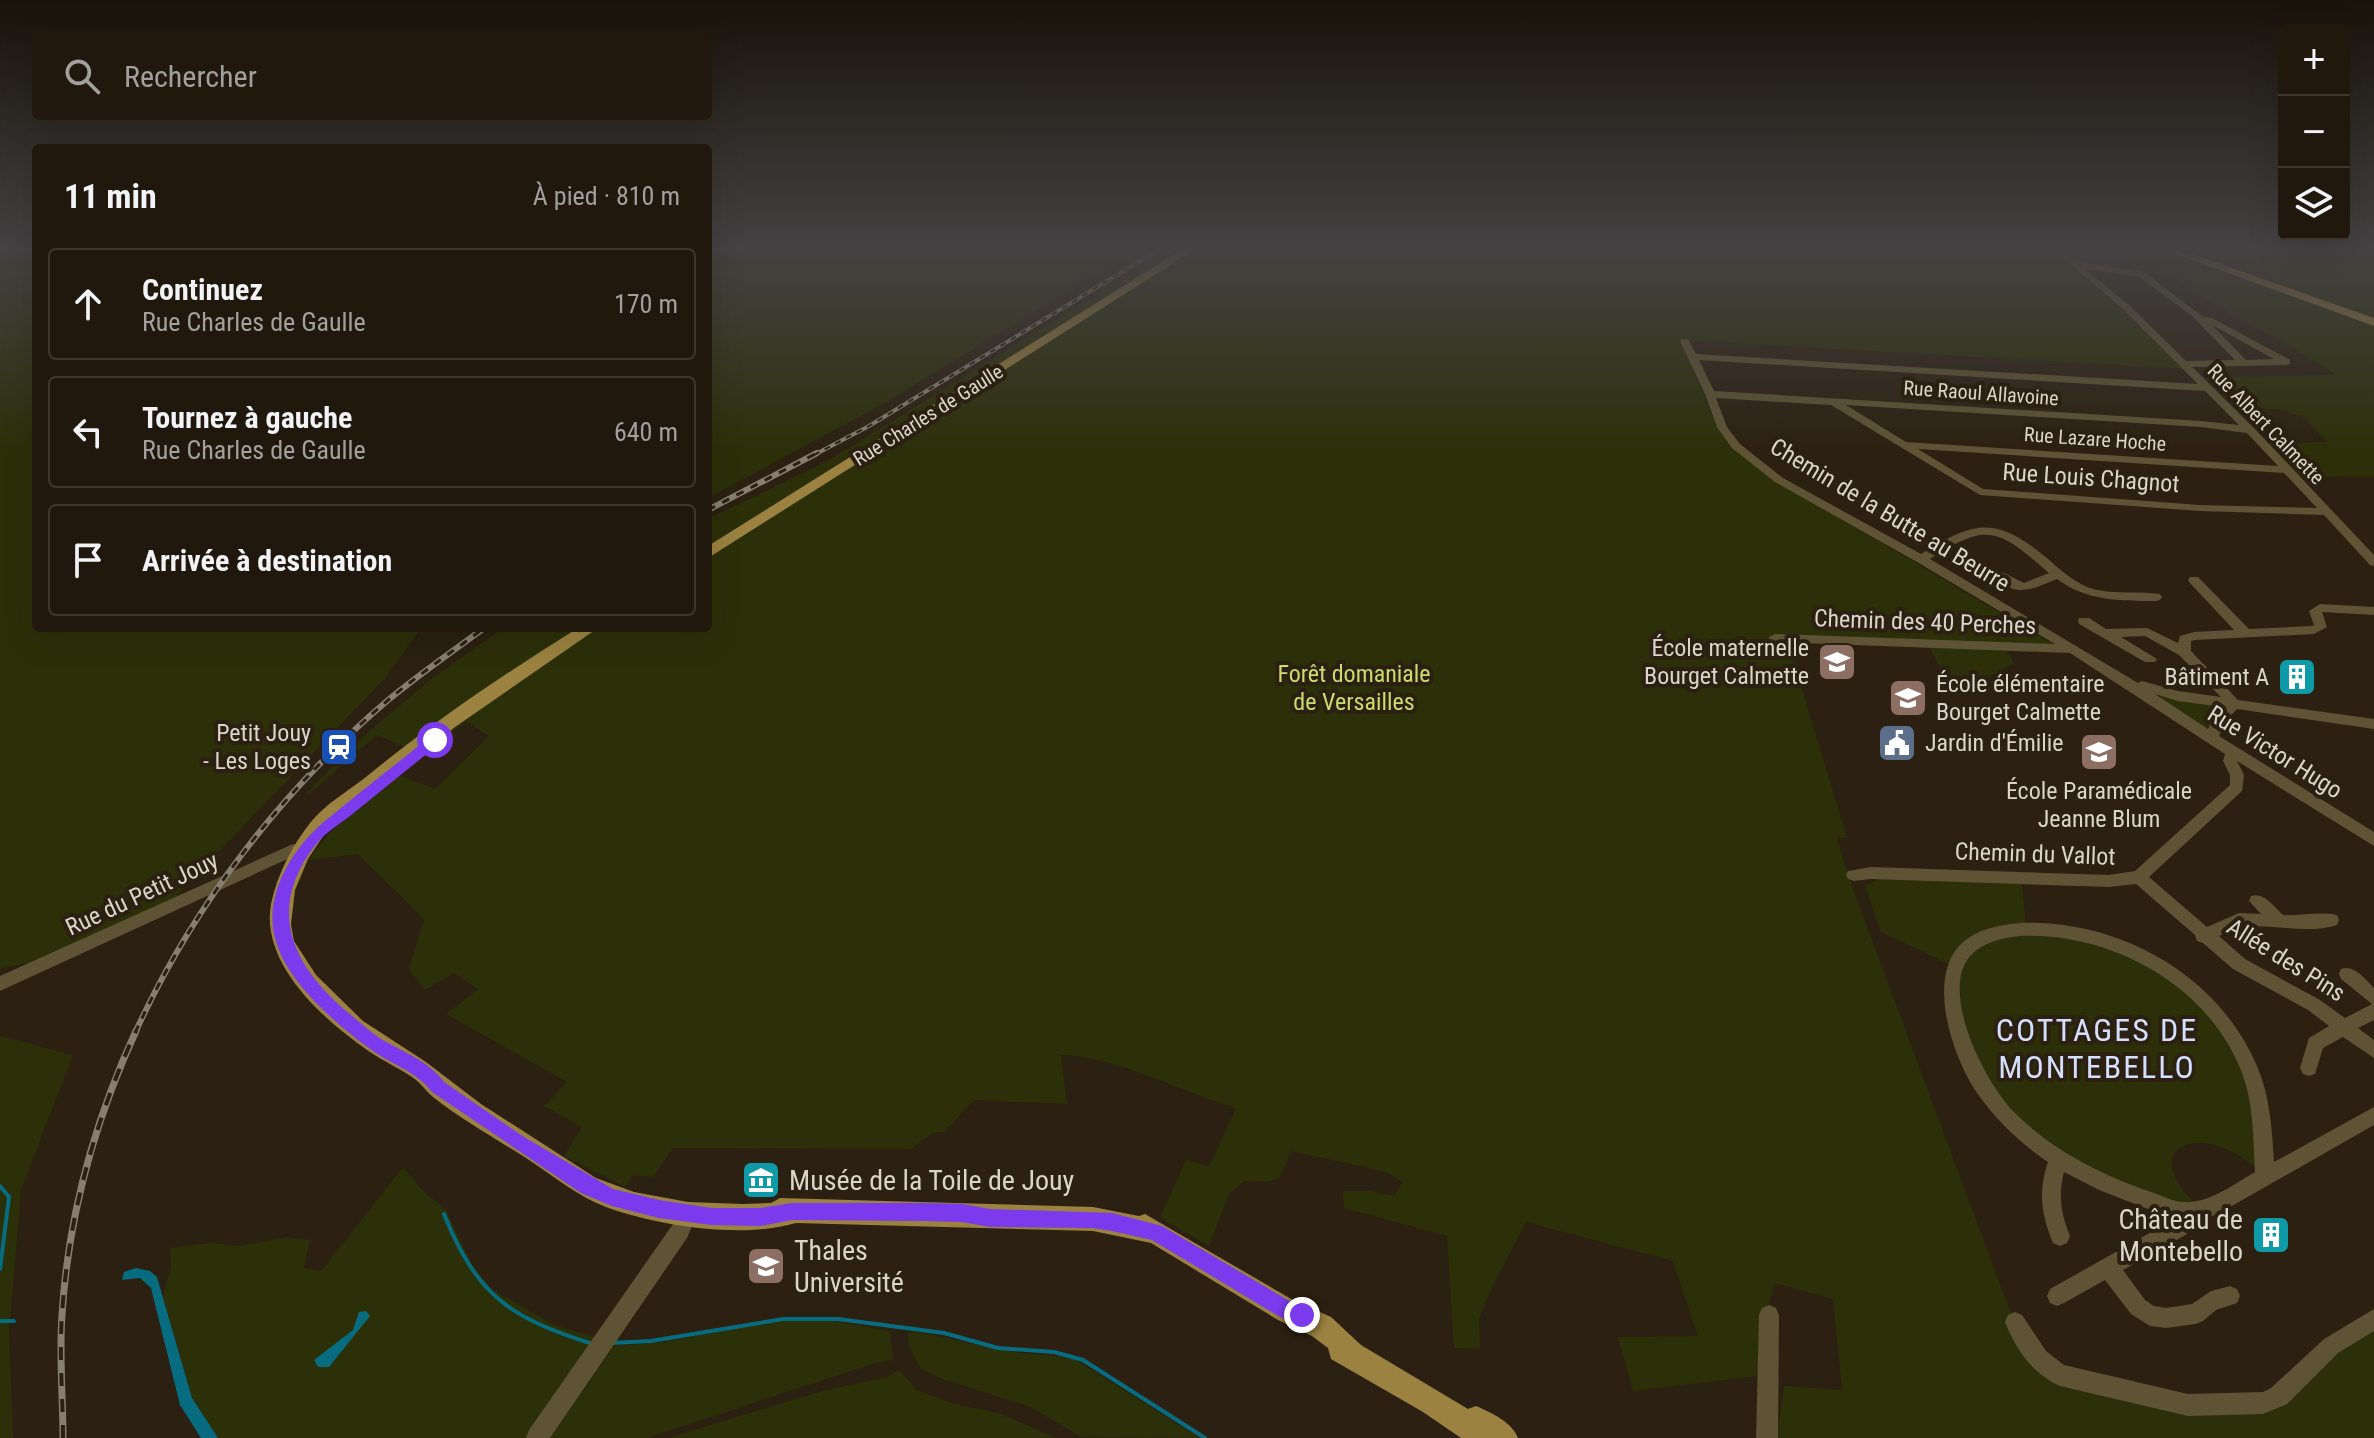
<!DOCTYPE html>
<html lang="fr">
<head>
<meta charset="utf-8">
<style>
  :root { --surface:#20180d; --page:#2d251b; --text:#f1f3f6; --muted:#a2a09d; --line:#3d372e }
  body { margin:0; font-family:"Roboto Condensed",sans-serif; background:var(--page); color:var(--text) }
  .controls { position:absolute; right:24px; top:24px; display:grid; overflow:hidden; border-radius:8px; box-shadow:0 8px 32px #0002 }
  .controls button { width:72px; height:72px; display:grid; place-items:center; padding:0; border:0; border-bottom:2px solid var(--line); background:var(--surface); color:var(--text); font:40px sans-serif }
  .stop { position:absolute; width:24px; height:24px; margin:-18px; border:6px solid #7c3aed; border-radius:50%; background:#fff }
  .stop.end { background:#7c3aed; border-color:#fff; box-shadow:0 2px 8px #0008 }
  .list { margin:0; padding:0; list-style:none }
  h2 { display:flex; justify-content:space-between; align-items:center; height:104px; margin:0; padding:0 32px; font-size:34px }
  h2 small { font-size:26px; font-weight:400; color:var(--muted) }
  .list li { display:grid; grid-template-columns:52px 1fr auto; gap:24px; align-items:center; box-sizing:border-box; height:112px; margin:0 16px 16px; padding:0 16px; border:2px solid var(--line); border-radius:8px }
  .list b { display:block; font-size:30px; white-space:nowrap }
  .list p { margin:0; font-size:26px; white-space:nowrap; color:var(--muted) }
  .list em { font-size:26px; font-style:normal; color:var(--muted) }
  .icon { flex:none; width:44px; height:44px; fill:none; stroke:currentColor; stroke-width:2; stroke-linecap:round; stroke-linejoin:round }
  .map { position:relative; flex:none; width:2374px; height:1438px; overflow:hidden }
  .search { position:absolute; background:var(--surface); box-shadow:0 8px 32px #0002; left:32px; top:32px; width:680px; height:88px; display:flex; align-items:center; gap:20px; box-sizing:border-box; padding:0 28px; border-radius:8px; color:var(--muted); font-size:30px }
  .panel { position:absolute; background:var(--surface); box-shadow:0 8px 32px #0002; left:32px; top:144px; width:680px; height:488px; border-radius:8px }
  .map>svg:first-child { display:block }
  .green { fill:#2b3009 }
  .water { fill:#076c7f }
  .lines { fill:none; stroke-linecap:round; stroke-linejoin:round }
  .stream { stroke:#076c7f; stroke-width:4 }
  .minor { fill:#5e5334; fill-rule:evenodd }
  .major { fill:#9b8240; fill-rule:evenodd }
  .rail-far2-casing { stroke:#877e71; stroke-width:4 }
  .rail-far1-casing { stroke:#877e71; stroke-width:6 }
  .rail-casing { stroke:#877e71; stroke-width:7 }
  .rail-far2 { stroke:#2b2011; stroke-width:2; stroke-dasharray:6; stroke-linecap:butt }
  .rail-far1 { stroke:#2b2011; stroke-width:3; stroke-dasharray:8; stroke-linecap:butt }
  .rail { stroke:#2b2011; stroke-width:4; stroke-dasharray:13; stroke-linecap:butt }
  .route { fill:#7c3aed }
  .labels { text-anchor:middle; stroke-width:8; stroke-linejoin:round; paint-order:stroke }
  .far-street-label { font-size:20px; fill:#dbd4ca; stroke:#2b2011 }
  .street-label { font-size:24px; fill:#dbd4ca; stroke:#2b2011 }
  .poi-label { font-size:24px; fill:#dbd4ca; stroke:#2b2011; text-anchor:end }
  .park-label { font-size:24px; fill:#ccdc6d; stroke:#2b2011 }
  .near-poi-label { font-size:28px; fill:#dbd4ca; stroke:#2b2011; text-anchor:start }
  .near-neighbourhood-label { font-size:32px; letter-spacing:2px; fill:#d4dffb; stroke:#2b2011 }
</style>
</head>
<body>
<div class="map">
<svg width="2374" height="1438" viewBox="0 0 2374 1438">
  <rect width="100%" height="100%" fill="#2b2011"/>
  <!-- green -->
  <path class="green" d="M0,250H36V628H421L386,677L168,905L44,959L0,969Z
    M708,250H1136L883,404L708,498Z
    M1170,250H2053L2118,303L2187,369L1681,340L1716,425L1730,443L1777,481L2068,653L2007,651L2014,663L1980,682L1944,676L1930,648L1788,643L1847,838H1837L1849,878L2027,1357L2052,1380L2270,1410L2339,1351L2374,1330V1438H1777L1784,1386L1842,1390L1833,1299L1775,1283L1766,1315L1757,1376L1633,1391L1618,1337L1698,1336L1673,1261L1526,1222L1492,1287L1479,1319L1480,1349L1454,1348L1447,1236L1344,1208L1343,1191H1372L1394,1196L1403,1182L1386,1172L1291,1151L1280,1178L1267,1182L1245,1181L1229,1194L1209,1246L1160,1218L1186,1159L1209,1167L1236,1108C1180,1092 1117,1056 1061,1055L1067,1104L974,1100L944,1132H934L911,1149L673,1148L653,1177L633,1175L625,1187L564,1156L582,1127L544,1106L567,1082L446,1014L478,989L454,973L425,990L409,969L424,919L358,854L308,860L333,829L398,775L435,789L489,736L466,721L424,755L377,735L308,795V791L365,735L430,680L503,628H708V519L829,460Z
    M2129,250H2374V477L2298,476L2268,443L2327,442L2302,416L2290,414L2287,410L2238,407L2207,377L2336,375C2296,348 2255,327 2213,304C2184,288 2167,264 2133,262Z
    M2160,696L2215,706L2219,709L2207,728L2160,701Z
    M1881,878L2022,884L2026,925L1976,936L1951,965L1881,932L1865,886Z
    M2037,932C2062,937 2090,940 2115,947C2170,963 2232,1027 2248,1082C2256,1107 2256,1141 2254,1167C2204,1121 2134,1145 2196,1204C2143,1207 2095,1172 2052,1145C2041,1138 2025,1131 2016,1121C1988,1091 1930,986 1973,951C1991,937 2015,936 2037,932Z
    M0,1036L73,1055L21,1190L9,1332L13,1438H0Z
    M403,1167L422,1190L446,1210L473,1266L493,1290L554,1325L602,1339L532,1438H218L192,1398L163,1296L171,1266L170,1248L210,1243L237,1246L287,1237L310,1240L304,1268L321,1271Z
    M781,1320L834,1321L890,1331L893,1360L875,1363L647,1438H550L614,1346L665,1342Z
    M908,1332C944,1335 972,1345 1007,1351C1030,1355 1053,1353 1076,1360L1200,1438L1082,1437L1028,1406L945,1380L921,1369L909,1347Z
    M899,1370L917,1390L952,1403L1001,1414L1056,1438H668L826,1390L887,1377Z"/>
  <!-- water -->
  <path class="water" d="M136,1268L150,1271L157,1277L192,1398L218,1438H201L180,1405L151,1288L140,1278L122,1280L124,1272Z
    M366,1311L370,1316L329,1367H318L314,1360L353,1330L359,1312Z"/>
  <g class="lines">
    <!-- stream -->
    <path class="stream" d="M0,1186L9,1197L0,1269
      M444,1214C477,1296 510,1318 593,1344
      M0,1321H14
      M612,1343L651,1341L783,1319H838L944,1333L998,1348L1054,1352L1083,1360L1205,1438"/>
    <!-- minor -->
    <path class="minor" d="M2054,250H2064L2078,262L2144,272L2203,317L2212,318L2290,360V364L2286,365L2192,367L2254,428L2374,555V566L2370,565L2324,515L2200,511L1980,495L1831,405L1716,398L1727,427L1740,444L1783,478L1921,554C1975,520 1996,516 2047,558C2059,569 2072,580 2087,587C2111,596 2137,590 2160,594L2162,597L2160,600L2156,601C2121,601 2086,601 2057,579C2027,591 2017,598 1990,574L1992,571H2000L2024,583L2049,573C1998,529 1989,521 1930,559L2138,683L2142,681L2178,691L2221,697L2179,655L2145,636L2121,637L2157,659L2155,662H2145L2079,624L2078,621L2079,618H2089L2106,629L2147,628L2178,643L2180,636L2194,632L2234,630L2190,583L2188,580L2190,577H2198L2249,629L2312,626L2314,625L2309,611L2320,604L2374,607V615L2322,612L2327,627L2314,634L2195,640L2191,641V651L2238,700L2374,719V729L2237,709L2226,720L2219,736L2374,832V846L2237,761L2244,775L2242,791L2149,877L2207,927L2239,913L2261,914L2249,901L2251,896C2264,892 2274,907 2283,915C2299,916 2322,911 2337,915L2339,920L2337,925C2305,935 2274,923 2242,927C2234,928 2226,933 2219,936L2245,959L2320,1000L2345,1018L2372,1004L2341,979L2339,974L2341,969C2354,964 2365,979 2374,988V1020L2358,1028L2374,1040V1058L2343,1037L2323,1048L2315,1074L2309,1076L2303,1074L2300,1068L2309,1038L2329,1026L2308,1010L2233,969L2203,943L2197,941L2195,935L2136,884L2109,887L1871,879L1854,881L1848,879L1846,875L1848,871L1871,867L2109,875L2135,871L2230,785V775L2223,761L2225,754L2070,653L1775,642L1768,638L1775,634L2055,644L1917,562L1775,482L1732,448L1717,427L1705,394L1680,341L1682,339H1688L1696,354L2198,384L2124,310ZM2085,269L2138,276L2192,316L2235,360L2186,361L2130,306ZM2212,325L2274,359L2246,360ZM1699,360L2205,391L2239,425L2201,421L1714,391ZM1846,405L2201,427L2247,433L2278,466L1906,442ZM1918,449L2284,473L2317,508L2200,505L1983,489ZM2155,694L2178,701L2222,707L2215,714L2208,729Z
      M293,844L308,847L311,851L308,855L294,856L0,991V976Z
      M2020,923C2118,919 2218,974 2257,1066C2270,1096 2272,1129 2274,1162L2374,1107V1125L2216,1215L2191,1220L2187,1234L2123,1270L2145,1300L2154,1306L2166,1308L2192,1304L2211,1291L2230,1286L2237,1289L2240,1296L2237,1303L2216,1310L2203,1321L2196,1324L2166,1328L2150,1326L2131,1314L2105,1280L2064,1303L2057,1306L2050,1303L2047,1296L2050,1289L2171,1221V1218L2099,1190L2064,1172C2058,1195 2061,1214 2070,1236L2067,1243L2060,1246L2053,1243C2041,1214 2038,1191 2048,1162C2020,1143 1997,1121 1977,1093C1953,1058 1925,977 1962,943C1977,929 2000,925 2020,923ZM2020,936C2109,932 2205,983 2240,1068C2254,1101 2253,1137 2255,1172C2234,1184 2209,1204 2183,1202C2174,1202 2163,1196 2154,1193C2103,1176 2051,1150 2013,1111C1985,1082 1939,993 1970,956C1983,942 2002,938 2020,936Z
      M688,1203L695,1205L698,1212L687,1238L550,1438H526L529,1430L673,1224L681,1205Z
      M1769,1305L1776,1308L1779,1315L1778,1438H1756L1759,1315L1762,1308Z
      M2374,1309V1331L2338,1353L2287,1404L2263,1414L2188,1416L2060,1386C2032,1374 2016,1349 2005,1322L2008,1315L2015,1312L2022,1315L2046,1351L2064,1365L2188,1394L2263,1392L2271,1388L2324,1339Z"/>
    <!-- major -->
    <path class="major" d="M1181,250H1194L708,558V546Z
      M2165,250H2181L2374,318V326Z
      M578,628H598L455,727L329,827L308,859L295,890L291,924L294,941L316,975L363,1021L426,1062L481,1104L596,1178L634,1192L688,1202L743,1204L771,1203L780,1198L1093,1207L1139,1216L1145,1214L1293,1300L1331,1317L1361,1345L1468,1409L1476,1406C1492,1413 1512,1422 1518,1438H1461L1423,1412L1331,1359L1328,1348L1312,1336L1278,1320L1151,1243L1093,1231L796,1223C742,1239 658,1226 606,1207C577,1196 555,1177 529,1160C497,1139 463,1121 433,1097C427,1092 422,1085 416,1080C402,1069 384,1062 370,1052C325,1021 260,965 271,904C277,875 292,846 310,823C325,804 347,792 366,777C433,722 504,674 578,628Z"/>
    <!-- rail-far2 casing -->
    <g class="rail-far2-casing">
      <path id="rail-far2" d="M814,455L869,426L1158,250"/>
    </g>
    <!-- rail-far1 casing -->
    <g class="rail-far1-casing">
      <path id="rail-far1" d="M708,510L817,453
        M135,1033C193,906 280,792 387,701C418,675 452,652 484,628"/>
    </g>
    <!-- rail casing -->
    <g class="rail-casing">
      <path id="rail" d="M63,1438C63,1397 59,1356 62,1315C68,1217 95,1120 136,1031"/>
    </g>
    <!-- rail-far2 -->
    <use href="#rail-far2" class="rail-far2"/>
    <!-- rail-far1 -->
    <use href="#rail-far1" class="rail-far1"/>
    <!-- rail -->
    <use href="#rail" class="rail"/>
  </g>
  <!-- sky -->
  <linearGradient id="sky" x2="0" y2="1"><stop stop-color="#181209"/><stop offset="0.55" stop-color="#444243"/><stop offset="1" stop-color="#444243" stop-opacity="0"/></linearGradient>
  <rect width="2374" height="452" fill="url(#sky)"/>
  <!-- route -->
  <path class="route" d="M435,735L442,740L440,743C412,766 383,789 355,812C343,822 327,831 317,843C264,909 292,967 351,1015C363,1025 376,1037 390,1044C409,1054 431,1064 444,1082L524,1137L613,1189L659,1200L711,1208H760L792,1203H923L962,1204L990,1209L1112,1213L1162,1226L1291,1302L1309,1308L1312,1315L1309,1322L1302,1325L1280,1317L1152,1240L1112,1231L1093,1228L990,1227L962,1222L923,1221L792,1220L760,1226L711,1225L659,1218L612,1206L581,1193L432,1092C417,1072 393,1065 373,1051C338,1026 286,982 275,938C263,892 296,843 330,817C353,798 377,779 401,760C412,752 423,740 435,735Z"/>
  <!-- icons -->
  <defs>
    <g id="school-square" transform="scale(2)"><rect x="-9" y="-9" width="18" height="18" rx="4" fill="#8d6e63" stroke="#2b2011"/><path d="M0-5L7-2L0 1L-7-2ZM-4 1L0 2.5L4 1V4Q0 6-4 4Z" fill="#fff"/></g>
    <g id="building-square" transform="scale(2)"><rect x="-9" y="-9" width="18" height="18" rx="4" fill="#0f9aa8" stroke="#2b2011"/><path d="M-4-6H4V6H1V3H-1V6H-4ZM-2.5-4.3h1.7v1.8h-1.7ZM.8-4.3h1.7v1.8H.8ZM-2.5-1h1.7V.8h-1.7ZM.8-1h1.7V.8H.8Z" fill="#fff"/></g>
    <g id="civic-square" transform="scale(2)"><rect x="-9" y="-9" width="18" height="18" rx="4" fill="#5c6f8a" stroke="#2b2011"/><path d="M-.6-6.5H3V-4.5H.6V-3L4-1V1h2V6H-6V1h2V-1L-.6-3ZM-1.2 2.5V6h2.4V2.5Z" fill="#fff"/></g>
    <g id="station-square" transform="scale(2)"><rect x="-9" y="-9" width="18" height="18" rx="4" fill="#1a4fb4" stroke="#2b2011"/><path d="M-3-6H3Q5-6 5-4V2Q5 4 3 4L4.5 6H3L1.5 4h-3L-3 6H-4.5L-3 4Q-5 4-5 2V-4Q-5-6-3-6ZM-3.5-4v3h7v-3ZM-3.5 1v1.5H-2V1ZM2 1v1.5H3.5V1Z" fill="#fff"/></g>
    <g id="museum-square" transform="scale(2)"><rect x="-9" y="-9" width="18" height="18" rx="4" fill="#0f9aa8" stroke="#2b2011"/><path d="M0-6L6-3V-2H-6V-3ZM-5-1h2V3h-2ZM-1-1h2V3h-2ZM3-1h2V3H3ZM-6 4H6V6H-6Z" fill="#fff"/></g>
    <g id="university-square" transform="scale(2)"><rect x="-9" y="-9" width="18" height="18" rx="4" fill="#8d6e63" stroke="#2b2011"/><path d="M0-5L7-2L0 1L-7-2ZM-4 1L0 2.5L4 1V4Q0 6-4 4Z" fill="#fff"/></g>
  </defs>
  <g fill-rule="evenodd">
    <use href="#school-square" x="1837" y="662"/>
    <use href="#building-square" x="2297" y="677"/>
    <use href="#school-square" x="1908" y="698"/>
    <use href="#civic-square" x="1897" y="743"/>
    <use href="#station-square" x="339" y="747"/>
    <use href="#school-square" x="2099" y="752"/>
    <use href="#museum-square" x="761" y="1180"/>
    <use href="#building-square" x="2271" y="1235"/>
    <use href="#university-square" x="766" y="1266"/>
  </g>
  <g class="labels">
    <!-- far-street labels -->
    <g class="far-street-label">
      <text transform="translate(1981 393) rotate(4)" y="7">Rue Raoul Allavoine</text>
      <text transform="translate(928 415) rotate(-32)" y="7">Rue Charles de Gaulle</text>
      <text transform="translate(2266 424) rotate(46)" y="7">Rue Albert Calmette</text>
      <text transform="translate(2095 439) rotate(4)" y="7">Rue Lazare Hoche</text>
    </g>
    <!-- street labels -->
    <g class="street-label">
      <text transform="translate(2091 478) rotate(4)" y="8">Rue Louis Chagnot</text>
      <text transform="translate(1890 515) rotate(31)" y="8">Chemin de la Butte au Beurre</text>
      <text transform="translate(1925 622) rotate(2)" y="8">Chemin des 40 Perches</text>
      <text transform="translate(2275 752) rotate(32)" y="8">Rue Victor Hugo</text>
      <text transform="translate(2035 854) rotate(2)" y="8">Chemin du Vallot</text>
      <text transform="translate(142 894) rotate(-25)" y="8">Rue du Petit Jouy</text>
      <text transform="translate(2286 960) rotate(32)" y="8">Allée des Pins</text>
    </g>
    <!-- poi labels -->
    <g class="poi-label">
      <text x="1809" y="656">École maternelle<tspan x="1809" dy="28">Bourget Calmette</tspan></text>
      <text x="2269" y="685">Bâtiment A</text>
      <text x="1936" y="692" text-anchor="start">École élémentaire<tspan x="1936" dy="28">Bourget Calmette</tspan></text>
      <text x="311" y="741">Petit Jouy<tspan x="311" dy="28">- Les Loges</tspan></text>
      <text x="1925" y="751" text-anchor="start">Jardin d'Émilie</text>
      <text x="2099" y="799" text-anchor="middle">École Paramédicale<tspan x="2099" dy="28">Jeanne Blum</tspan></text>
    </g>
    <!-- park labels -->
    <g class="park-label">
      <text x="1354" y="682">Forêt domaniale<tspan x="1354" dy="28">de Versailles</tspan></text>
    </g>
    <!-- near-poi labels -->
    <g class="near-poi-label">
      <text x="789" y="1190">Musée de la Toile de Jouy</text>
      <text x="2243" y="1229" text-anchor="end">Château de<tspan x="2243" dy="32">Montebello</tspan></text>
      <text x="794" y="1260">Thales<tspan x="794" dy="32">Université</tspan></text>
    </g>
    <!-- near-neighbourhood labels -->
    <g class="near-neighbourhood-label">
      <text x="2097" y="1041">COTTAGES DE<tspan x="2097" dy="37">MONTEBELLO</tspan></text>
    </g>
  </g>
</svg>
<div class="controls">
<button>+</button>
<button>−</button>
<button><svg class="icon" aria-label="layers" viewBox="0 0 24 24"><path d="M12 4l9 5-9 5-9-5zM3 14l9 5 9-5"/></svg></button>
</div>
<div class="stop" style="left:435px;top:740px"></div>
<div class="stop end" style="left:1302px;top:1315px"></div>
<div class="search"><svg class="icon" aria-label="search" viewBox="0 0 24 24"><circle cx="10" cy="10" r="6"/><path d="M15 15l6 6"/></svg>Rechercher</div>
<section class="panel">
<h2>11 min<small>À pied · 810 m</small></h2>
<ul class="list">
<li><svg class="icon" aria-label="ahead" viewBox="0 0 24 24"><path d="M12 20V5M6 11l6-6 6 6"/></svg><div><b>Continuez</b><p>Rue Charles de Gaulle</p></div><em>170 m</em></li>
<li><svg class="icon" aria-label="left" viewBox="0 0 24 24"><path d="M17 20v-9H6M10 6l-5 5 5 5"/></svg><div><b>Tournez à gauche</b><p>Rue Charles de Gaulle</p></div><em>640 m</em></li>
<li><svg class="icon" aria-label="arrive" viewBox="0 0 24 24"><path d="M6 21V4h12l-3 4 3 4H6"/></svg><div><b>Arrivée à destination</b></div></li>
</ul>
</section>
</div>
</body>
</html>
